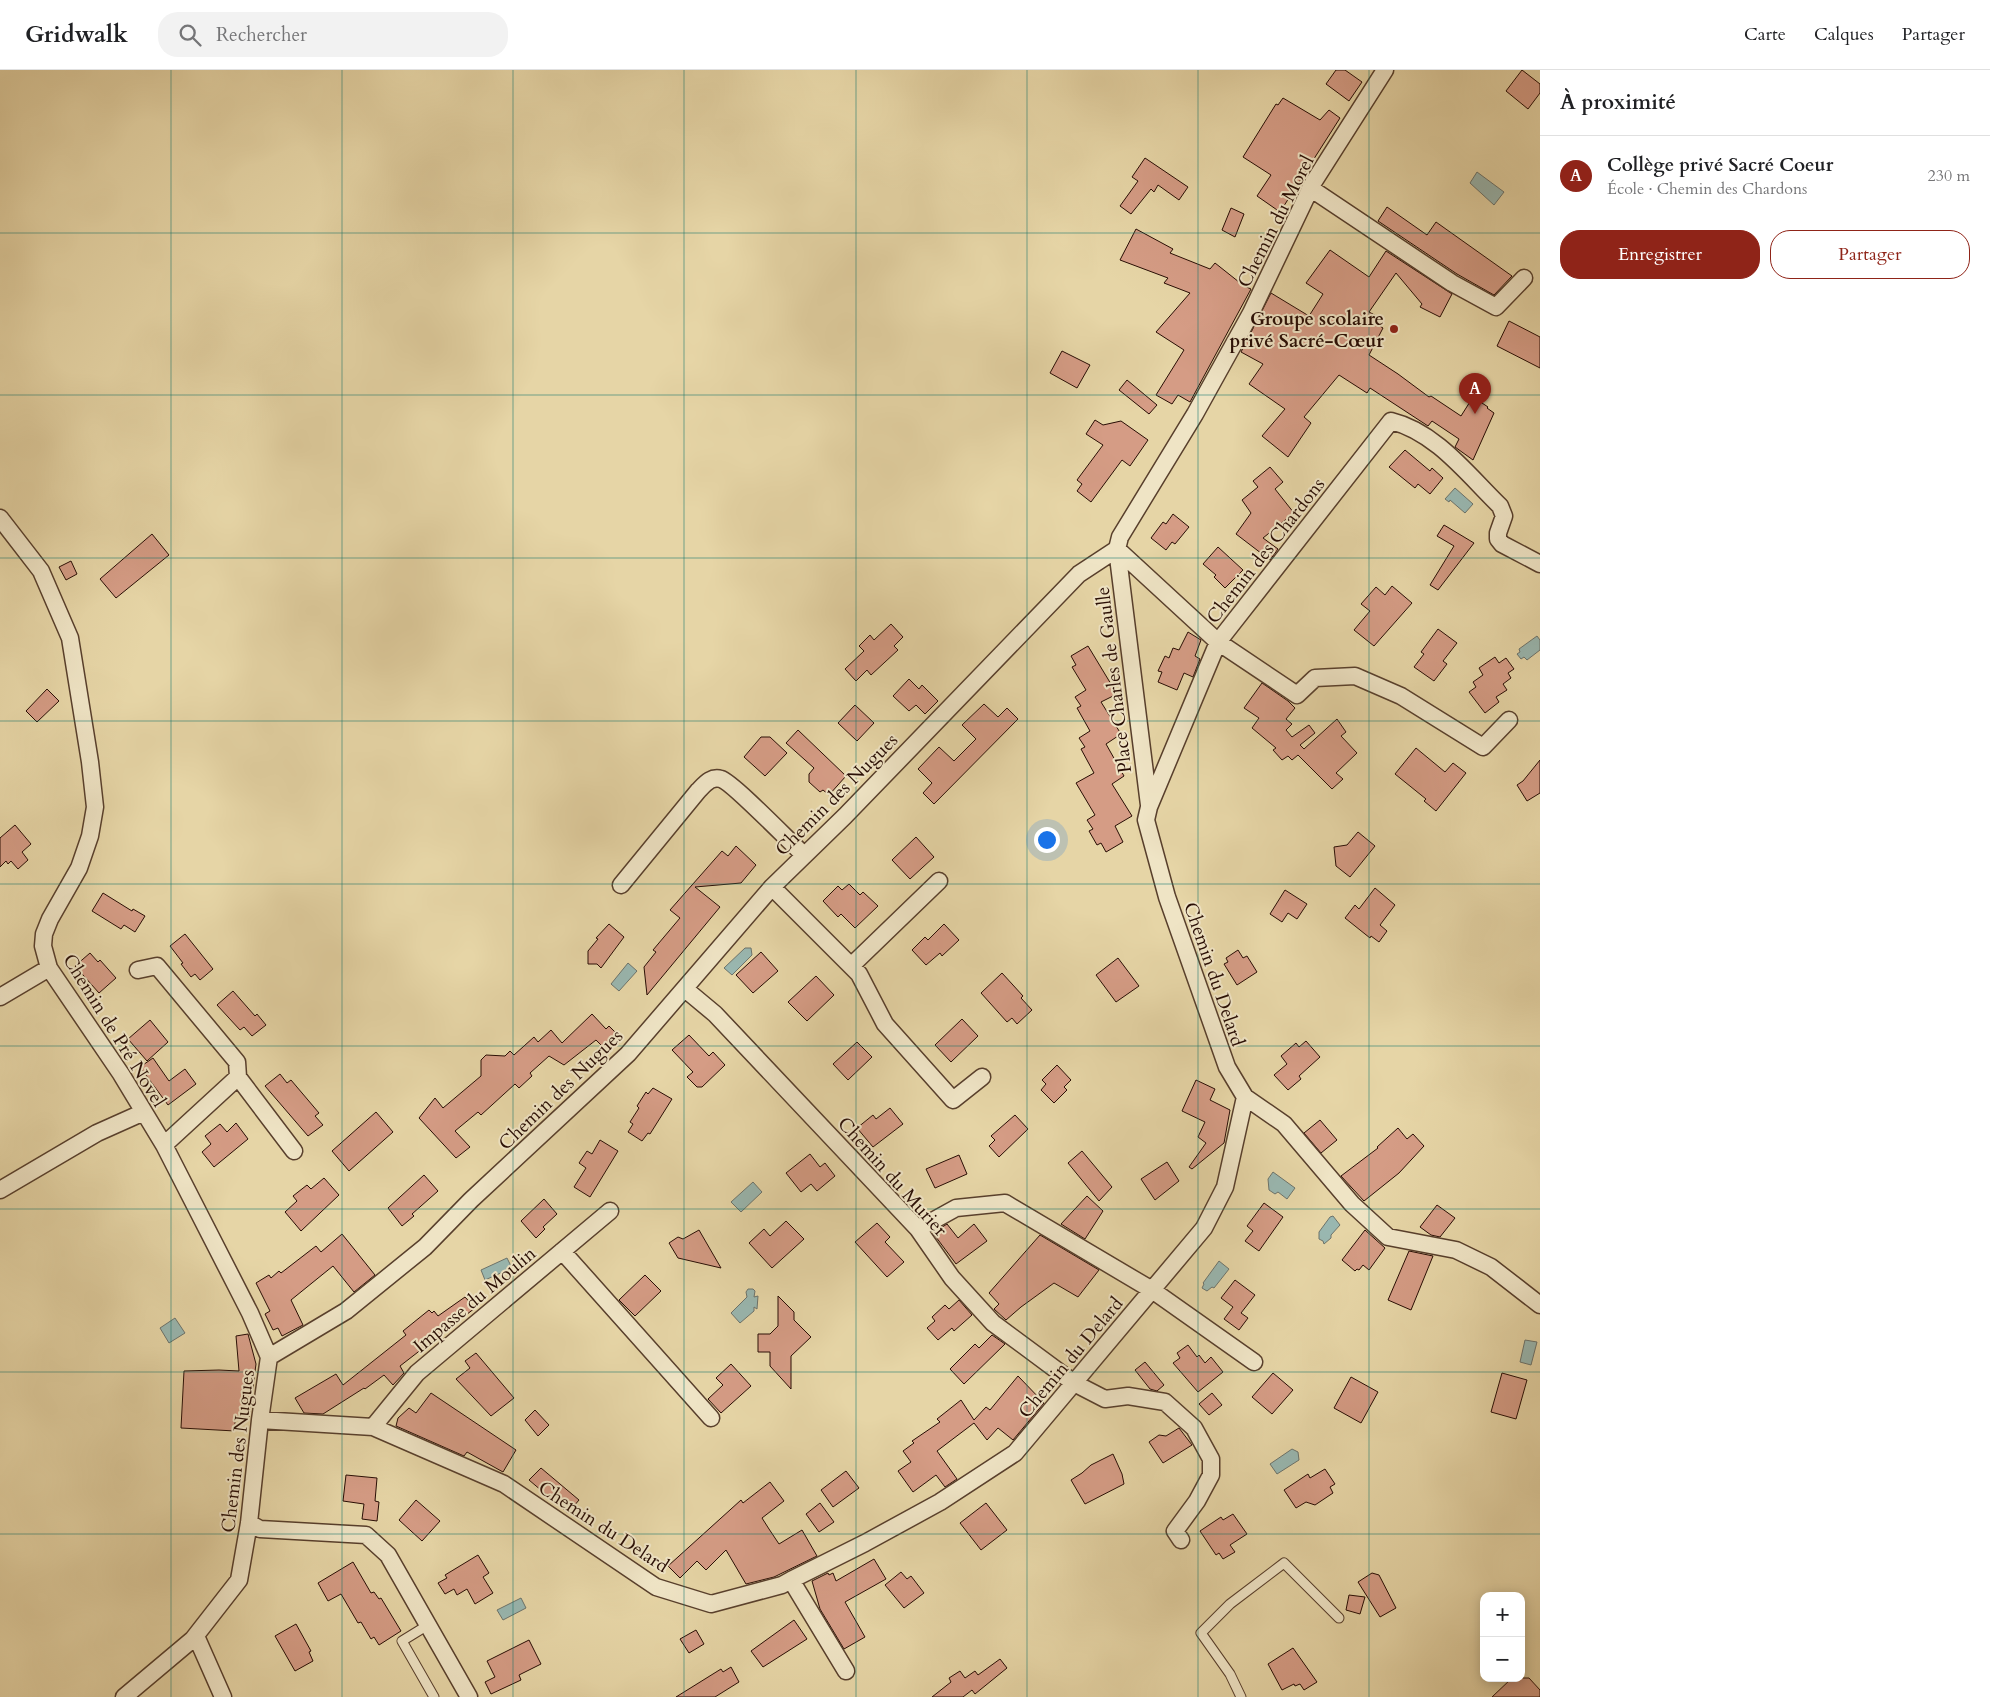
<!DOCTYPE html>
<html lang="fr">
<head>
<meta charset="utf-8">
<style>
  :root { --surface:#fff; --page:#f2f2f2; --text:#202124; --muted:#757577; --line:#e0e0e0; --accent:#8f2418 }
  body { margin:0; font-family:Cardo,serif; background:var(--page); color:var(--text) }
  .controls { position:absolute; right:15px; bottom:15px; display:grid; overflow:hidden; border-radius:10px; box-shadow:0 2px 12px #0003 }
  .controls button { width:45px; height:45px; display:grid; place-items:center; padding:0; border:0; border-bottom:1px solid var(--line); background:var(--surface); color:var(--text); font:25px sans-serif }
  .you { position:absolute; left:1046px; top:769px; width:18px; height:18px; margin:-12px; border:4px solid #fff; border-radius:50%; background:#1a73e8; box-shadow:0 0 0 8px #1a73e833 }
  .badge { display:grid; place-items:center; width:32px; height:32px; border-radius:50%; background:var(--accent); color:#fff; font-size:16px; font-weight:700 }
  .pin { position:absolute; translate:-50% -41px; filter:drop-shadow(0 1px 2px #0008) }
  .pin::after { content:''; position:absolute; top:26px; width:18px; height:15px; background:inherit; clip-path:polygon(0 0,100% 0,50% 100%) }
  .list { margin:0; padding:0; list-style:none }
  h2 { display:flex; justify-content:space-between; align-items:center; height:65px; margin:0; padding:0 20px; font-size:21px }
  h2 small { font-size:16px; font-weight:400; color:var(--muted) }
  .list li { display:grid; grid-template-columns:32px 1fr auto; gap:15px; align-items:center; box-sizing:border-box; height:80px; padding:0 20px; border-top:1px solid var(--line) }
  .list b { display:block; font-size:19px; white-space:nowrap }
  .list p { margin:0; font-size:16px; white-space:nowrap; color:var(--muted) }
  .list em { font-size:16px; font-style:normal; color:var(--muted) }
  .actions { display:flex; gap:10px; padding:15px 20px }
  .actions a { flex:1; padding:11px 0; border:1px solid var(--accent); border-radius:20px; text-align:center; font-size:18px; color:var(--accent) }
  .actions .main { background:var(--accent); color:#fff }
  .icon { flex:none; width:28px; height:28px; fill:none; stroke:currentColor; stroke-width:2; stroke-linecap:round; stroke-linejoin:round }
  .map { position:relative; flex:none; width:1540px; height:1627px; overflow:hidden }
  header { display:flex; align-items:center; gap:30px; box-sizing:border-box; height:70px; padding:0 25px; background:var(--surface); border-bottom:1px solid var(--line) }
  header strong { font-size:24px }
  nav { display:flex; gap:28px; margin-inline-start:auto; font-size:18px }
  .search { width:350px; height:45px; background:var(--page); display:flex; align-items:center; gap:12px; box-sizing:border-box; padding:0 18px; border-radius:20px; color:var(--muted); font-size:19px }
  main { display:flex }
  aside { flex:1; background:var(--surface) }
  .map>svg:first-child { display:block }
  .water { fill:#99b7b0; stroke:#6c736b }
  .building { fill:#d59c85; stroke:#280d04 }
  .lines { fill:none; stroke-linecap:round; stroke-linejoin:round }
  .service-casing { stroke:#583f2c; stroke-width:11 }
  .minor-casing { stroke:#583f2c; stroke-width:19 }
  .service { stroke:#efe4c5; stroke-width:9 }
  .minor { stroke:#efe4c5; stroke-width:16 }
  .grid { fill:none; stroke:#0f766e; stroke-width:1; stroke-opacity:0.55 }
  .poi-dot { fill:#8f2418; stroke:#efe4c5; stroke-width:2 }
  .labels { text-anchor:middle; stroke-width:4; stroke-linejoin:round; paint-order:stroke }
  .street-label { font-size:19px; fill:#280d04; stroke:#efe4c5 }
  .poi-label { font-size:19px; font-weight:bold; fill:#280d04; stroke:#efe4c5; text-anchor:end }
</style>
</head>
<body>
<header>
<strong>Gridwalk</strong>
<div class="search"><svg class="icon" aria-label="search" viewBox="0 0 24 24"><circle cx="10" cy="10" r="6"/><path d="M15 15l6 6"/></svg>Rechercher</div>
<nav><a>Carte</a><a>Calques</a><a>Partager</a></nav>
</header>
<main>
<div class="map">
<svg width="1540" height="1627" viewBox="0 0 1540 1627">
  <rect width="100%" height="100%" fill="#e6d5a6"/>
  <filter id="stains"><feTurbulence type="fractalNoise" baseFrequency=".004" numOctaves="4"/><feColorMatrix values="0 0 0 0 .2 0 0 0 0 .09 0 0 0 0 .02 0 0 0 .5 -.17"/></filter>
  <radialGradient id="worn" r=".72"><stop offset=".6" stop-color="#630" stop-opacity="0"/><stop offset="1" stop-color="#630" stop-opacity=".3"/></radialGradient>
  <!-- water -->
  <path class="water" d="M1477,102L1504,122L1494,135L1470,113Z
    M1455,418L1473,434L1465,443L1450,430L1449,432L1445,429Z
    M1537,566L1540,570V580L1527,590L1524,587L1521,589L1517,584L1520,582L1519,579Z
    M745,878H751L752,885L732,905L724,898Z
    M628,893L637,901L619,921L611,914Z
    M1273,1102L1295,1118L1287,1129L1278,1122L1275,1124L1269,1120L1268,1109Z
    M753,1112L762,1122L741,1142L731,1132Z
    M1333,1146L1340,1155L1331,1165V1168L1324,1174L1323,1171L1319,1169V1162L1330,1147Z
    M507,1188L512,1198L485,1210L481,1200Z
    M1219,1191L1229,1199L1214,1218L1212,1217L1207,1221L1202,1218L1204,1214L1203,1213Z
    M748,1219H753L755,1221L754,1227L758,1226L757,1239L754,1237V1241L740,1253L731,1243L747,1227L746,1222Z
    M175,1248L185,1263L169,1273L160,1258Z
    M1525,1270L1537,1272L1531,1295L1520,1292Z
    M1292,1379L1298,1382L1299,1390L1277,1404L1270,1394Z
    M521,1528L526,1538L503,1550L497,1540Z"/>
  <!-- building -->
  <path class="building" d="M1336,0H1345L1362,12L1349,31L1326,14Z
    M1522,0L1540,14V23L1528,39L1506,21Z
    M1283,28L1320,50L1329,40L1340,48L1280,142L1257,126L1271,105L1243,87L1276,34L1278,35Z
    M1145,88L1188,117L1179,130L1158,115L1154,122L1151,119L1131,144L1120,136L1138,111L1132,107Z
    M1387,137L1427,165L1436,152L1512,206L1494,225L1457,204L1378,151Z
    M1231,138L1244,144L1235,167L1222,160Z
    M1136,159L1173,179L1170,183L1210,199L1215,193L1244,216L1251,219L1190,332L1178,325L1172,334L1156,325L1184,280L1156,262L1190,223L1164,213L1168,208L1120,190Z
    M1330,180L1369,207L1386,181L1452,224L1440,247L1420,237L1422,234L1396,203L1369,242L1382,249L1378,255L1383,258L1369,285L1398,304L1429,327L1431,326L1461,346L1473,327L1488,337L1487,338L1494,343L1473,390L1455,377L1459,369L1432,351L1428,356L1370,318L1367,323L1339,305L1304,347L1311,353L1288,387L1262,366L1285,339L1249,314L1263,294L1241,282L1271,223L1309,246L1323,224L1306,213Z
    M1509,251L1540,267V298L1497,276Z
    M1062,281L1090,295L1077,318L1050,303Z
    M1127,310L1157,335L1149,344L1119,320Z
    M1095,350L1103,355L1121,351L1148,370L1130,396L1122,390L1091,432L1077,421L1082,414L1077,410L1103,375L1086,364Z
    M1405,380L1430,401L1432,398L1443,408L1430,424L1418,414L1415,418L1389,397Z
    M1270,397L1283,412L1275,419L1294,443L1263,468L1278,479L1270,490L1236,464L1251,443L1242,430L1258,417L1253,411Z
    M1173,444L1189,457L1175,474L1172,472L1166,480L1151,468L1163,452L1166,454Z
    M1444,455L1474,473L1438,520L1430,515L1454,476L1437,466Z
    M152,464L169,485L116,528L100,509Z
    M1218,477L1243,500L1225,518L1214,507L1216,505L1203,494Z
    M71,491L77,504L66,510L59,497Z
    M1392,516L1412,533L1374,576L1354,560L1370,541L1361,534L1376,517L1385,525Z
    M891,554L903,567L894,576L898,580L871,605L867,600L856,611L845,599L864,581L859,576L870,565L874,570Z
    M1438,559L1457,573L1443,591L1447,594L1434,611L1414,597L1424,584L1421,582Z
    M1188,562L1201,570L1195,586L1200,589L1193,607L1184,603L1177,620L1158,612L1162,602L1158,601L1165,586L1169,588L1173,578L1179,580Z
    M1088,576L1117,624L1101,632L1121,664L1106,674L1124,706L1112,714L1132,746L1115,756L1123,772L1106,782L1101,773L1097,775L1089,761L1093,759L1087,750L1095,745L1076,713L1094,703L1081,679L1085,677L1079,668L1090,661L1077,638L1081,636L1075,627L1086,620L1072,597L1076,595L1071,586Z
    M1495,587L1499,593L1506,588L1514,599L1508,603L1511,608L1503,614L1507,620L1496,627L1499,632L1485,643L1469,622L1476,617L1473,612L1483,605L1479,598Z
    M909,609L919,619L922,615L938,631L925,644L916,635L909,641L893,626Z
    M1262,613L1288,631L1295,638L1286,649L1292,654L1286,660L1292,667L1309,655L1315,663L1300,675L1304,679L1337,649L1346,662L1341,666L1357,683L1336,703L1343,709L1332,719L1298,685L1292,690L1288,686L1282,690L1273,680L1276,678L1252,658L1259,648L1244,638Z
    M47,619L59,631L37,652L26,641Z
    M984,634L998,647L1007,638L1018,649L934,734L923,723L932,713L918,699L939,677L954,691L976,669L962,655Z
    M855,635L874,653L857,671L838,653Z
    M798,660L846,706L829,725L823,720L820,722L809,712V704L814,698L786,673Z
    M761,667H770L787,683L765,706L744,687Z
    M1416,678L1445,702L1453,693L1466,703L1436,741L1424,731L1426,729L1395,704Z
    M1540,690V723L1527,731L1517,715L1523,711Z
    M15,755L31,774L22,782L28,790L18,799L11,791L8,794L6,791L0,797V768Z
    M1358,762L1375,776L1350,807L1336,796L1334,777L1347,775Z
    M916,767L934,787L910,809L892,790Z
    M736,776L756,795L741,813L695,817L720,837L647,925L644,897L656,882L653,880L680,848L670,840L722,781L728,786Z
    M849,814L860,825L863,822L878,836L855,858L841,844L838,847L823,831L838,816L842,820Z
    M1375,818L1395,835L1380,855L1387,861L1379,872L1371,866L1370,868L1345,848L1355,835L1359,839Z
    M1285,820L1307,834L1297,849L1288,843L1282,852L1270,844Z
    M103,823L132,841L133,839L145,846L135,862L124,855L121,859L92,841Z
    M609,854L624,867L601,898L597,894H588V881L598,869L596,868Z
    M944,854L959,870L942,886L940,883L926,895L912,880L925,867L928,870Z
    M185,864L213,899L200,910L195,904L191,907L181,894L183,893L170,876Z
    M1238,880L1243,888L1247,886L1257,902L1237,915L1224,894L1228,892L1226,888Z
    M761,882L778,901L753,923L736,905Z
    M90,883L98,892L100,890L116,908L99,923L75,896Z
    M1118,888L1139,916L1116,932L1096,905Z
    M1002,903L1023,926L1021,928L1032,940L1017,954L1012,948L1007,952L981,923Z
    M816,906L834,925L807,951L788,932Z
    M233,921L255,946L257,944L266,955L252,966L244,957L240,960L217,935Z
    M592,944L606,959L609,956L621,968L607,981L596,970L564,995L549,986L530,1003L532,1006L519,1018L515,1014L481,1045L478,1042L455,1061L470,1077L456,1088L419,1048L435,1028L443,1038L481,1006V990L486,985L505,986L510,981L514,985L534,967L538,972L551,960L562,973Z
    M962,949L978,966L951,992L935,975Z
    M150,950L168,972L147,991L128,969Z
    M689,965L709,986L713,982L725,995L702,1017H697L687,1007L693,1002L672,980Z
    M1306,971L1320,987L1299,1006L1301,1009L1288,1020L1274,1005L1287,994L1281,986L1296,973L1299,977Z
    M857,972L872,987L848,1010L833,994Z
    M153,988L169,1011L185,999L196,1014L168,1035L140,997Z
    M1057,995L1071,1010L1064,1017L1067,1020L1054,1033L1041,1020L1046,1014L1042,1010Z
    M280,1004L287,1013L291,1010L319,1043L315,1046L323,1055L308,1066L265,1016Z
    M1196,1010L1215,1019L1210,1030L1230,1040L1224,1073L1192,1099L1189,1097L1206,1073L1198,1067L1205,1052L1182,1041Z
    M653,1018L672,1029L650,1064L648,1063L642,1071L628,1062L633,1054L630,1052L639,1038L637,1036L646,1022L648,1024Z
    M890,1038L903,1054L873,1077L857,1058L873,1045L876,1049Z
    M376,1042L393,1062L349,1101L332,1081Z
    M1015,1045L1028,1059L999,1087L989,1076L995,1070L991,1066Z
    M1320,1050L1337,1070L1321,1083L1304,1063Z
    M236,1053L248,1069L214,1097L202,1082L211,1074L205,1066L220,1054L227,1062Z
    M1398,1058L1407,1069L1413,1064L1424,1076L1399,1103L1364,1131L1341,1106L1378,1078L1377,1077Z
    M600,1070L618,1081L590,1127L574,1117L586,1098L579,1093L587,1081L592,1084Z
    M1082,1081L1112,1117L1099,1131L1068,1093Z
    M810,1084L820,1097L825,1093L835,1106L817,1121L811,1114L801,1122L786,1103Z
    M959,1085L967,1104L935,1118L926,1099Z
    M1167,1092L1179,1111L1155,1130L1141,1109Z
    M424,1105L438,1121L412,1144L414,1146L402,1156L388,1138Z
    M324,1108L339,1125L301,1161L285,1142L297,1131L293,1126L307,1115L311,1119Z
    M1087,1126L1103,1141L1085,1169L1061,1154Z
    M544,1129L557,1144L543,1157L545,1159L536,1168L521,1151Z
    M1264,1133L1283,1147L1259,1181L1245,1171L1253,1161L1247,1156Z
    M1437,1135L1455,1148L1440,1167L1431,1165L1420,1157Z
    M786,1151L804,1169L772,1198L749,1173L764,1159L770,1166Z
    M877,1153L890,1167L885,1172L904,1192L887,1207L855,1172Z
    M947,1154L958,1168L974,1154L987,1171L956,1194L933,1163Z
    M699,1160L721,1198L678,1188L669,1173L678,1167L683,1169Z
    M1365,1160L1385,1178L1369,1200L1363,1195L1359,1200L1357,1199L1355,1201L1342,1190Z
    M342,1164L375,1205L354,1222L333,1196L291,1230L303,1255L282,1266L278,1258L273,1260L265,1244L270,1241L256,1213L269,1205L271,1208L279,1201L281,1203L316,1176L321,1182Z
    M1040,1165L1099,1200L1078,1227L1054,1213L1021,1237L1006,1250L994,1239L999,1234L989,1223Z
    M1409,1181L1433,1186L1411,1240L1388,1230Z
    M645,1205L661,1221L635,1246L619,1230Z
    M1235,1210L1255,1225L1241,1243L1248,1248L1239,1260L1224,1249L1233,1237L1221,1228Z
    M778,1226L794,1242V1250L811,1267L791,1286V1319L770,1296V1282H758V1264H770L778,1256Z
    M465,1227L475,1238L400,1296L404,1303L393,1315L384,1305L365,1319L364,1318L323,1344L304,1343L295,1328L336,1304L343,1315L406,1265L403,1261L429,1240L432,1243L434,1241L438,1246Z
    M959,1230L972,1245L954,1261L952,1258L938,1270L927,1258L935,1251L932,1247L945,1235L949,1239Z
    M248,1264L256,1294L249,1347H235V1361L181,1358L184,1301L219,1300L239,1301L236,1266Z
    M992,1265L1005,1274L964,1314L950,1299L975,1274L979,1278Z
    M1188,1275L1197,1287L1199,1285L1205,1293L1211,1287L1223,1302L1198,1322L1173,1293L1180,1288L1177,1283Z
    M476,1283L514,1328L491,1346L456,1309L470,1298L465,1291Z
    M1145,1292L1164,1315L1157,1321L1150,1319L1135,1300Z
    M731,1294L751,1316L721,1343L708,1329L723,1315L716,1308Z
    M1273,1303L1293,1320L1272,1344L1252,1327Z
    M1502,1303L1527,1310L1516,1349L1491,1342Z
    M1018,1306L1044,1333L1013,1370L998,1358L987,1370L974,1353L937,1381L957,1409L945,1417L936,1405L913,1422L898,1401L911,1392L903,1381L914,1373L912,1371L940,1352L937,1349L961,1330L974,1350L986,1337L990,1340Z
    M1351,1307L1378,1322L1361,1353L1334,1338Z
    M431,1323L516,1380L503,1402L467,1382L464,1386L396,1356L398,1348L409,1338L416,1343Z
    M1212,1323L1222,1335L1209,1345L1199,1334Z
    M535,1340L549,1355L538,1366L525,1350Z
    M1179,1358L1192,1375L1163,1393L1149,1372L1159,1365L1166,1366Z
    M1113,1384L1122,1404L1124,1414L1085,1434L1071,1410L1082,1403L1091,1395Z
    M541,1398L579,1430L568,1443L529,1410Z
    M1325,1399L1335,1414L1330,1417L1333,1423L1315,1435L1306,1432L1296,1438L1284,1420L1308,1404L1310,1408Z
    M846,1401L859,1418L833,1437L821,1420Z
    M346,1405L377,1408L375,1431L379,1432L377,1451L362,1449L364,1434L343,1431Z
    M770,1412L784,1431L762,1448L769,1459L779,1474L802,1460L817,1486L774,1507L746,1514L726,1480L706,1500L697,1491L680,1508L668,1496L741,1430L743,1433Z
    M416,1430L440,1451L422,1471L399,1450Z
    M820,1433L834,1452L819,1462L806,1444Z
    M986,1433L1007,1460L981,1480L960,1453Z
    M1233,1444L1247,1464L1230,1475L1235,1482L1223,1489L1219,1483L1216,1485L1200,1461L1221,1447L1223,1450Z
    M478,1485L489,1503L483,1507L493,1523L475,1534L467,1519L457,1525L454,1519L445,1524L438,1513L447,1508L445,1505Z
    M874,1489L886,1509L845,1532L865,1567L844,1579L820,1539L812,1511L828,1503L829,1505L833,1503L836,1511Z
    M353,1492L371,1523L374,1522L379,1529L381,1528L401,1561L379,1575L374,1567L371,1569L361,1552L358,1553L341,1524L328,1531L318,1513Z
    M901,1502L907,1509L911,1506L924,1523L904,1538L885,1515Z
    M1372,1503L1379,1505L1396,1538L1380,1547L1358,1512Z
    M1349,1525L1365,1527L1360,1544L1346,1540Z
    M794,1550L807,1569L763,1597L751,1581Z
    M296,1554L311,1581L309,1582L313,1591L295,1601L275,1566Z
    M696,1560L704,1574L689,1583L680,1569Z
    M529,1570L541,1594L519,1605L521,1610L491,1624L485,1612L495,1607L487,1591Z
    M1293,1578L1317,1612L1304,1620L1300,1614L1295,1616L1294,1614L1282,1620L1268,1594Z
    M1000,1589L1007,1598L975,1624L972,1620L963,1627H932L951,1612L949,1608L960,1601L965,1608L975,1601L978,1605Z
    M731,1597L739,1612L715,1627H676L721,1599L723,1602Z
    M1512,1608H1529L1540,1620V1627H1492Z"/>
  <g class="lines">
    <!-- service casing -->
    <g class="service-casing">
      <path id="service" d="M428,1555L402,1571L434,1627
        M1241,1627L1230,1604L1201,1563L1230,1534L1284,1493L1339,1548"/>
    </g>
    <!-- minor casing -->
    <g class="minor-casing">
      <path id="minor" d="M1310,118L1452,213L1496,237L1524,208
        M0,448L41,501L70,568L90,692L95,737L90,766L79,798L50,849L44,864L43,876L49,898L121,1004L164,1075L250,1243L269,1287
        M1117,479L1218,572L1149,737L1146,750L1167,827L1227,997L1245,1027L1284,1054L1352,1134L1388,1167L1456,1180L1491,1197L1540,1235
        M1509,650L1483,677L1401,626L1355,606L1315,608L1297,625L1218,572L1391,351C1436,362 1468,405 1500,436L1504,446L1498,463V469L1502,474L1540,494
        M1149,735L1117,479L1120,467L1195,344L1251,243L1313,113L1385,0
        M621,815L698,721C705,714 711,706 721,709C732,712 791,773 804,785
        M772,817L859,904L885,954L953,1030L982,1007
        M851,896L939,811
        M138,900L157,896L237,992L238,1007L164,1075
        M685,919L715,944L918,1159L952,1208L993,1253L1074,1313L1105,1329L1128,1326L1165,1332L1194,1358L1211,1389V1405L1197,1431L1175,1461L1181,1470
        M0,927L49,898
        M238,1007L294,1081
        M0,1120L97,1063L144,1042
        M918,1159L956,1138L1005,1133L1152,1220L1254,1292
        M562,1181L711,1348
        M269,1287L346,1241L425,1177L471,1130L628,984L772,817L845,746L1079,504L1117,479
        M260,1350L373,1357L504,1414L656,1517L711,1534L782,1515L791,1510L865,1473L940,1432L1015,1383L1204,1158L1225,1117L1245,1027
        M373,1357L417,1303L610,1141
        M249,1453L260,1459L366,1465L388,1485L469,1627
        M791,1510L846,1601
        M196,1566L223,1627
        M124,1627L193,1569L239,1510L249,1453L260,1350L269,1287"/>
    </g>
    <!-- service -->
    <use href="#service" class="service"/>
    <!-- minor -->
    <use href="#minor" class="minor"/>
  </g>
  <!-- grid -->
  <path class="grid" d="M171,0V1627M342,0V1627M513,0V1627M684,0V1627M856,0V1627M1027,0V1627M1198,0V1627M1369,0V1627M0,163H1540M0,325H1540M0,488H1540M0,651H1540M0,814H1540M0,976H1540M0,1139H1540M0,1302H1540M0,1464H1540"/>
  <!-- markers -->
  <circle class="poi-dot" cx="1394" cy="259" r="5"/>
  <g class="labels">
    <!-- street labels -->
    <g class="street-label">
      <text transform="translate(1275 151) rotate(-63)" y="7">Chemin du Morel</text>
      <text transform="translate(1265 480) rotate(-52)" y="7">Chemin des Chardons</text>
      <text transform="translate(1113 610) rotate(-97)" y="7">Place Charles de Gaulle</text>
      <text transform="translate(836 724) rotate(-45)" y="7">Chemin des Nugues</text>
      <text transform="translate(1215 904) rotate(71)" y="7">Chemin du Delard</text>
      <text transform="translate(115 960) rotate(58)" y="7">Chemin de Pré Novel</text>
      <text transform="translate(560 1019) rotate(-44)" y="7">Chemin des Nugues</text>
      <text transform="translate(893 1106) rotate(48)" y="7">Chemin du Murier</text>
      <text transform="translate(474 1229) rotate(-40)" y="7">Impasse du Moulin</text>
      <text transform="translate(1070 1287) rotate(-50)" y="7">Chemin du Delard</text>
      <text transform="translate(237 1381) rotate(-83)" y="7">Chemin des Nugues</text>
      <text transform="translate(604 1456) rotate(33)" y="7">Chemin du Delard</text>
    </g>
    <!-- poi labels -->
    <g class="poi-label">
      <text x="1384" y="255">Groupe scolaire<tspan x="1384" dy="22">privé Sacré-Cœur</tspan></text>
    </g>
  </g>
  <rect width="100%" height="100%" filter="url(#stains)"/>
  <rect width="100%" height="100%" fill="url(#worn)"/>
</svg>
<div class="controls">
<button>+</button>
<button>−</button>
</div>
<div class="you"></div>
<div class="pin badge" style="left:1475px;top:344px">A</div>
</div>
<aside>
<h2>À proximité<small></small></h2>
<ul class="list">
<li><span class="badge">A</span><div><b>Collège privé Sacré Coeur</b><p>École · Chemin des Chardons</p></div><em>230 m</em></li>
</ul>
<div class="actions"><a class="main">Enregistrer</a><a>Partager</a></div>
</aside>
</main>
</body>
</html>
